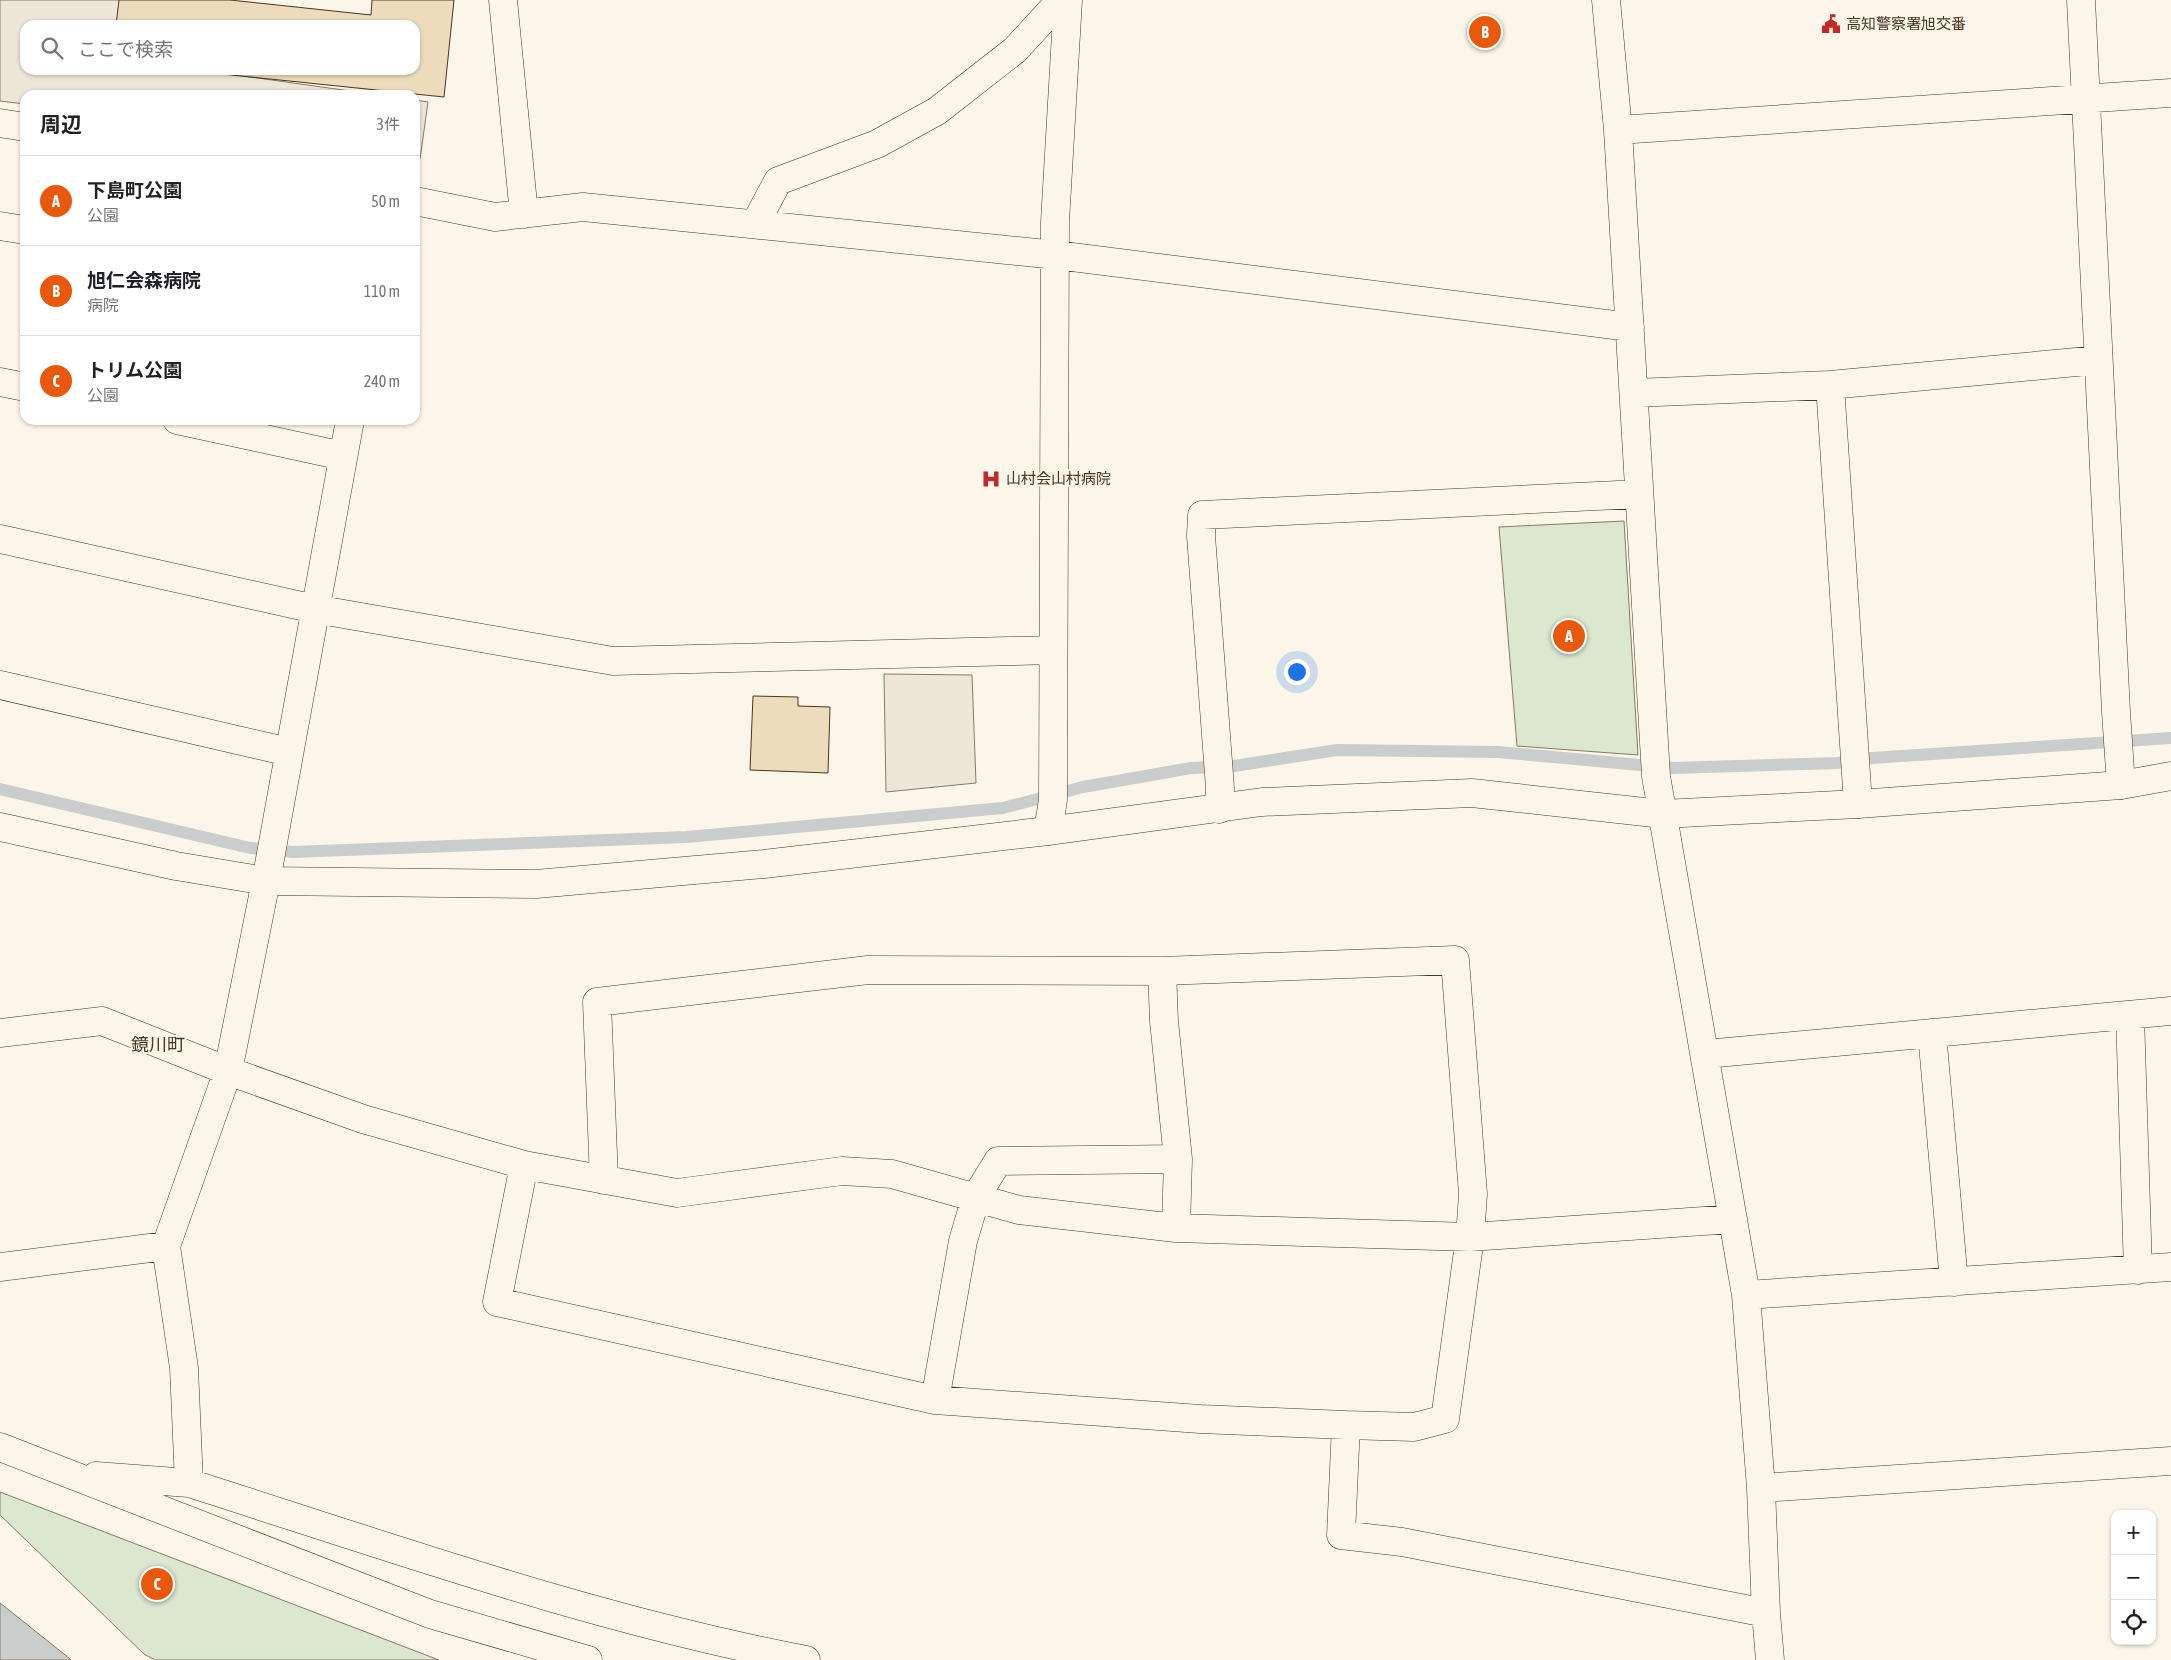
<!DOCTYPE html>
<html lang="ja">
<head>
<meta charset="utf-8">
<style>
  :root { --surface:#fff; --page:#f2f2f2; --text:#202124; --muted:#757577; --line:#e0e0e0; --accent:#ea580c }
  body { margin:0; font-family:"Asap Condensed","Noto Sans JP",sans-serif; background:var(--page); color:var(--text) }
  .controls { position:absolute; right:15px; bottom:15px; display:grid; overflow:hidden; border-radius:10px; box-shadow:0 1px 4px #0004 }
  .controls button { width:45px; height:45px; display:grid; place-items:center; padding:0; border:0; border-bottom:1px solid var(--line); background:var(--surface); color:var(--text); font:25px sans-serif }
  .you { position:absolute; left:1296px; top:671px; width:18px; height:18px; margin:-12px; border:4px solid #fff; border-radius:50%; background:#1a73e8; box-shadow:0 0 0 8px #1a73e833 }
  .badge { display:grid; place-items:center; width:32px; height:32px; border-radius:50%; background:var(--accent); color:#fff; font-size:16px; font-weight:700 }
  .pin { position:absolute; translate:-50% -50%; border:2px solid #fff; box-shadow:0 1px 5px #0006 }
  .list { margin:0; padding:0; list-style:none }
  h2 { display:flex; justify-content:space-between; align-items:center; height:65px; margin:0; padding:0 20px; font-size:21px }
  h2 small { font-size:16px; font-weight:400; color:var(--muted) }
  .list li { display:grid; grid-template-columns:32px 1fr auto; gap:15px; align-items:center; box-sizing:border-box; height:90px; padding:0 20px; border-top:1px solid var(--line) }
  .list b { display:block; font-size:19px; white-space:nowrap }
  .list p { margin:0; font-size:16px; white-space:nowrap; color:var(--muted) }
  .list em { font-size:16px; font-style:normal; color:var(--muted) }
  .icon { flex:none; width:28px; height:28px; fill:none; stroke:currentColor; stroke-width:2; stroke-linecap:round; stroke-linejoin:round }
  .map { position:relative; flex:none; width:2171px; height:1660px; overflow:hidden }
  .search { position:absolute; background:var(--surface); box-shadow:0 1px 4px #0004; left:20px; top:20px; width:400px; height:55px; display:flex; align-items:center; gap:12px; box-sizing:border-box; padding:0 18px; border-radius:15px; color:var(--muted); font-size:19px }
  .panel { position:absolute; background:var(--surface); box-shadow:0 1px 4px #0004; left:20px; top:90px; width:400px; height:335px; border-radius:15px }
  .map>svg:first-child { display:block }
  .green { fill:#dce7d0; stroke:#887966 }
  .parking { fill:#ede7d9; stroke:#887966 }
  .water { fill:#c9cecd; stroke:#887966 }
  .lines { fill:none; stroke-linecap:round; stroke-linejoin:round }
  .stream { stroke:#c9cecd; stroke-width:12 }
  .building { fill:#ecdcbc; stroke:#4a3520 }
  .minor-casing { stroke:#4a3520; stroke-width:29 }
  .tertiary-casing { stroke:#4a3520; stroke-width:29 }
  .minor { stroke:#fbf6e9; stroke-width:28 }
  .tertiary { stroke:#fbf6e9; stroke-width:28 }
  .labels { text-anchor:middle; stroke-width:4; stroke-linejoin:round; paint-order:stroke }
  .poi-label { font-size:15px; fill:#4a3520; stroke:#fbf6e9; text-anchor:start }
  .quarter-label { font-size:18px; fill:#4a3520; stroke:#fbf6e9 }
</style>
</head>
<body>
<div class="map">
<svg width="2171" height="1660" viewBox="0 0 2171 1660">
  <rect width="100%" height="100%" fill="#fbf6e9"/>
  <!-- green -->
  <path class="green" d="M1624,521L1638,755L1517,746L1499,527Z
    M0,1492L439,1660H155L144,1654L0,1515Z"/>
  <!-- parking -->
  <path class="parking" d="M0,0H130L126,25H25V70H200L379,95H25V104L0,101Z
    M415,100L428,102L420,159H415Z
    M884,674L972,675L976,783L886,792Z"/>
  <!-- water -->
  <path class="water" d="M0,1603L69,1658L71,1660H0Z"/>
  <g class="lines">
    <!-- stream -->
    <path class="stream" d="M0,789L250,848L293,852L687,837L1003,808L1083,787L1191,768L1234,766L1337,750L1498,752L1673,768L1837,763L1872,758L2171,738"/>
  </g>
  <!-- building -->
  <path class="building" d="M119,0H230L371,15L372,0H454L444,97L183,70H415V25H116Z
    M753,696L798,697V706L830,707L828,773L750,770Z"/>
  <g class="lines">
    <!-- minor casing -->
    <g class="minor-casing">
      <path id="minor" d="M503,0L524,214
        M1606,0L1618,130L1656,776L1746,1295L1761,1488L1766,1613L1770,1660
        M2081,0L2116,712L2121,785
        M0,123L25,127
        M1618,130L2171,93
        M415,201L495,217L583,207L1056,255L1630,327
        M755,224L778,181L877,144L937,111L1015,50L1061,0
        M0,226L25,230
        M0,382L25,387
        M1830,385L2098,360
        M1634,393L1830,385L1858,804
        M177,420L343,456
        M0,539L315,609L613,661L1053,650
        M0,685L289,752
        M1219,809L1220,788L1201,536L1202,515L1639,494
        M1048,831L1053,800L1055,222L1068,0
        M2130,1015L2138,1270
        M0,1033L102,1021L228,1071L363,1119L524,1165L677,1193L842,1171L892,1174L1019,1210L1176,1228L1470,1237L1733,1219
        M1932,1033L1954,1282
        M1706,1054L2171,1011
        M524,1165L497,1302L935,1400
        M604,1180L597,1002L868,970L1162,971
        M1176,1228L1178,1159L1164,1021L1162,971L1455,960L1473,1194L1470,1237L1445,1419L1414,1427L1346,1425L1200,1419L935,1400L963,1241L976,1197L998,1161L1178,1159
        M0,1267L166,1246L228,1071L266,881L350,420
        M1746,1295L2171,1267
        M1346,1425L1341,1535L1402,1542L1766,1613
        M0,1447L430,1614L588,1660
        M96,1476L189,1483L184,1368L166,1246
        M189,1483C393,1548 596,1620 806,1660
        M1761,1488L2171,1461"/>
    </g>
    <!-- tertiary casing -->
    <g class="tertiary-casing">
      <path id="tertiary" d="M0,827L176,866L266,881L536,884L764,864L1048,831L1262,802L1472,793L1663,814L1858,804L2121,785L2171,776"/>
    </g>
    <!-- minor -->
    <use href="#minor" class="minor"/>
    <!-- tertiary -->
    <use href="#tertiary" class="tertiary"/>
  </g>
  <!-- icons -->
  <defs>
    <g id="civic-bare" transform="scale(1.5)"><path d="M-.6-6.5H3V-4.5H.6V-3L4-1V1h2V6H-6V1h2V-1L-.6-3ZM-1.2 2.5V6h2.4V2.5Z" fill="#c62828" stroke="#fbf6e9" stroke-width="2.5" paint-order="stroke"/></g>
    <g id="hospital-bare" transform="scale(1.5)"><path d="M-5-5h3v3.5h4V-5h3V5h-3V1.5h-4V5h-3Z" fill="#c62828" stroke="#fbf6e9" stroke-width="2.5" paint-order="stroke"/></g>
  </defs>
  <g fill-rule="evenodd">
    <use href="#civic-bare" x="1831" y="24"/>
    <use href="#hospital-bare" x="991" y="479"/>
  </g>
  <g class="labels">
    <!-- poi labels -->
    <g class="poi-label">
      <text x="1846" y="29">高知警察署旭交番</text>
      <text x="1006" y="484">山村会山村病院</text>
    </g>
    <!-- quarter labels -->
    <g class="quarter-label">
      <text x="158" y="1051">鏡川町</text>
    </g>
  </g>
</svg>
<div class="controls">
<button>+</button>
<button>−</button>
<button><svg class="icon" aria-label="locate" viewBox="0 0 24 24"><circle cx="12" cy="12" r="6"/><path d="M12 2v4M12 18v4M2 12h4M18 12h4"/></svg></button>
</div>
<div class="you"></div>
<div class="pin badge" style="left:1569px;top:636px">A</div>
<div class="pin badge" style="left:1485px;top:32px">B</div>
<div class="pin badge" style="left:157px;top:1584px">C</div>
<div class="search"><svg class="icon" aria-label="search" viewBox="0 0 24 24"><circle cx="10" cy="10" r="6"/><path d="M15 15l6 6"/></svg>ここで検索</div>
<section class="panel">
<h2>周辺<small>3件</small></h2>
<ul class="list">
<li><span class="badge">A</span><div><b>下島町公園</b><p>公園</p></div><em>50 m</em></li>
<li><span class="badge">B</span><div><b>旭仁会森病院</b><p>病院</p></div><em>110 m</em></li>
<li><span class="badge">C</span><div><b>トリム公園</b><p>公園</p></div><em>240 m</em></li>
</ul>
</section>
</div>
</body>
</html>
